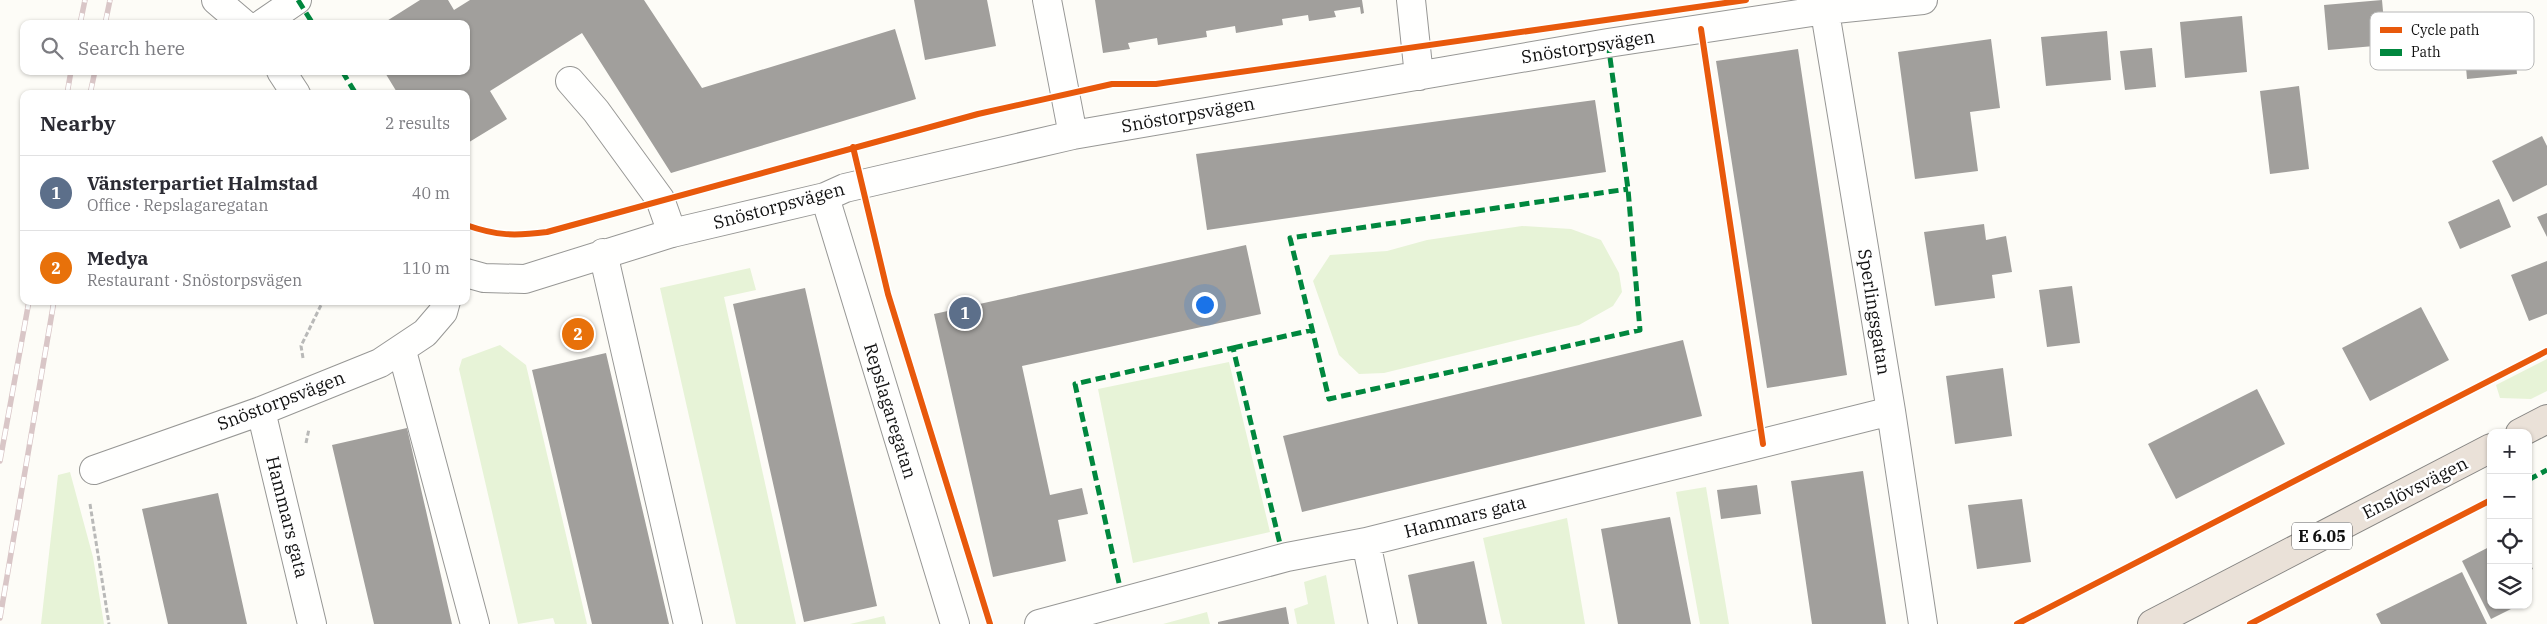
<!DOCTYPE html>
<html lang="en">
<head>
<meta charset="utf-8">
<style>
  :root { --surface:#fff; --page:#f2f2f3; --text:#2b2b33; --muted:#7c7c81; --line:#e1e1e2; --accent:#b45309 }
  body { margin:0; font-family:"IBM Plex Serif",serif; background:var(--page); color:var(--text) }
  .controls { position:absolute; right:15px; bottom:15px; display:grid; overflow:hidden; border-radius:10px; box-shadow:0 1px 4px #0004 }
  .controls button { width:45px; height:45px; display:grid; place-items:center; padding:0; border:0; border-bottom:1px solid var(--line); background:var(--surface); color:var(--text); font:25px sans-serif }
  .you { position:absolute; left:1204px; top:304px; width:18px; height:18px; margin:-12px; border:4px solid #fff; border-radius:50%; background:#1a73e8; box-shadow:0 0 0 8px #1a73e833 }
  .badge { display:grid; place-items:center; width:32px; height:32px; border-radius:50%; background:var(--accent); color:#fff; font-size:16px; font-weight:700 }
  .pin { position:absolute; translate:-50% -50%; border:2px solid #fff; box-shadow:0 1px 5px #0006 }
  .list { margin:0; padding:0; list-style:none }
  h2 { display:flex; justify-content:space-between; align-items:center; height:65px; margin:0; padding:0 20px; font-size:21px }
  h2 small { font-size:16px; font-weight:400; color:var(--muted) }
  .list li { display:grid; grid-template-columns:32px 1fr auto; gap:15px; align-items:center; box-sizing:border-box; height:75px; padding:0 20px; border-top:1px solid var(--line) }
  .list b { display:block; font-size:19px; white-space:nowrap }
  .list p { margin:0; font-size:16px; white-space:nowrap; color:var(--muted) }
  .list em { font-size:16px; font-style:normal; color:var(--muted) }
  .icon { flex:none; width:28px; height:28px; fill:none; stroke:currentColor; stroke-width:2; stroke-linecap:round; stroke-linejoin:round }
  .map { position:relative; flex:none; width:2547px; height:624px; overflow:hidden }
  .search { position:absolute; background:var(--surface); box-shadow:0 1px 4px #0004; left:20px; top:20px; width:450px; height:55px; display:flex; align-items:center; gap:12px; box-sizing:border-box; padding:0 18px; border-radius:10px; color:var(--muted); font-size:19px }
  .panel { position:absolute; background:var(--surface); box-shadow:0 1px 4px #0004; left:20px; top:90px; width:450px; height:215px; border-radius:10px }
  .map>svg:first-child { display:block }
  .green { fill:#e7f3d7 }
  .building { fill:#a19f9c }
  .lines { fill:none; stroke-linecap:round; stroke-linejoin:round }
  .minor-casing { stroke:#979795; stroke-width:30 }
  .highway-casing { stroke:#858482; stroke-width:30 }
  .path { stroke:#b9b9b8; stroke-width:3; stroke-dasharray:5 2.5; stroke-linecap:butt }
  .minor { stroke:#fffffe; stroke-width:28 }
  .highway { stroke:#eae1d8; stroke-width:28 }
  .rail-casing { stroke:#d9c6c7; stroke-width:5.5 }
  .rail { stroke:#fff; stroke-width:4; stroke-dasharray:11; stroke-linecap:butt }
  .quiet { stroke:#00873e; stroke-width:5; stroke-dasharray:10 5; stroke-linecap:butt }
  .cycleway-casing { stroke:#fff; stroke-width:9 }
  .cycleway { stroke:#e8590c; stroke-width:6 }
  .labels { text-anchor:middle; stroke-width:5; stroke-linejoin:round; paint-order:stroke }
  .shield { fill:#fff; stroke:#585858; stroke-width:1 }
  .shield-label { font-size:16px; font-weight:bold; fill:#111 }
  .street-label { font-size:18px; fill:#111; stroke:#fff }
  .key { fill:#fff; stroke:#b8b8b8; stroke-width:1 }
  .key-label { font-size:14px; fill:#111 }
</style>
</head>
<body>
<div class="map">
<svg width="2547" height="624" viewBox="0 0 2547 624">
  <rect width="100%" height="100%" fill="#fdfcf7"/>
  <!-- green -->
  <path class="green" d="M1522,226L1571,229L1601,240L1619,273L1622,292L1613,306L1579,325L1384,373L1359,374L1339,355L1313,281L1330,255L1387,251L1427,240Z
    M750,268L756,290L724,297L796,624H736L660,288Z
    M500,345L526,365L587,624H555L553,618L518,624L459,369L462,359Z
    M2547,359V391L2531,399L2500,398L2496,385Z
    M1229,362L1270,532L1133,563L1098,389Z
    M70,472L93,557L104,624H41L58,475Z
    M1706,487L1729,624H1700L1676,492Z
    M1567,518L1585,624H1502L1483,538Z
    M1326,575L1335,624H1297L1294,609L1308,604L1304,582Z
    M1207,612L1210,624H1163Z
    M884,616L886,624H850Z"/>
  <!-- building -->
  <path class="building" d="M420,0H448L454,10L470,0H644L702,88L895,29L916,99L671,173L582,33L490,91L507,119L466,144V94H407L405,91L398,94L384,71H466V24H382Z
    M914,0H987L996,46L925,60Z
    M1095,0H1362L1364,13L1361,14L1360,7L1334,11L1336,17L1309,21L1308,15L1282,19L1283,25L1236,33L1235,26L1206,31L1207,37L1158,45L1157,38L1128,43L1130,49L1103,53Z
    M2382,0L2386,45L2328,50L2324,5Z
    M2242,16L2247,72L2185,78L2180,22Z
    M2513,27L2517,74L2467,79L2463,32Z
    M2107,31L2111,80L2046,86L2041,37Z
    M1991,39L2000,108L1970,112L1978,171L1915,179L1898,52Z
    M2152,48L2156,87L2125,90L2120,51Z
    M1798,49L1847,375L1767,388L1716,61Z
    M2299,86L2309,169L2270,174L2260,91Z
    M1595,100L1606,172L1207,230L1196,154Z
    M2542,136L2547,146V185L2513,202L2492,161Z
    M2499,199L2511,227L2460,249L2448,222Z
    M2547,213V237L2537,217Z
    M1984,224L1986,240L2006,236L2012,272L1992,275L1995,298L1935,306L1924,232Z
    M1246,245L1261,314L1022,366L1050,495L1082,488L1088,514L1058,520L1066,561L993,577L934,314Z
    M2547,261V314L2529,321L2511,275Z
    M2072,286L2080,343L2047,347L2039,290Z
    M805,288L877,606L804,622L733,304Z
    M2421,307L2449,360L2370,401L2342,348Z
    M1683,340L1702,416L1302,512L1283,436Z
    M606,353L669,624H592L532,370Z
    M2003,368L2012,436L1955,444L1946,376Z
    M2257,389L2285,444L2176,499L2148,444Z
    M407,428L452,624H374L332,445Z
    M1863,471L1886,624H1812L1791,481Z
    M1757,485L1761,514L1721,519L1717,490Z
    M218,493L247,624H168L142,509Z
    M2022,499L2031,562L1977,569L1968,505Z
    M1670,517L1691,624H1618L1601,529Z
    M2491,546V605H2509L2511,609L2491,619L2462,561Z
    M2528,559L2533,569L2528,571Z
    M1474,561L1487,624H1418L1408,575Z
    M2462,572L2487,624H2381L2376,614Z
    M1286,607L1289,624H1218V622Z"/>
  <g class="lines">
    <!-- minor casing -->
    <g class="minor-casing">
      <path id="minor" d="M216,0L244,24
        M1047,0L1073,135
        M1411,0L1419,76
        M1823,0L1891,411L1923,624
        M262,24L297,0
        M281,71L296,94
        M570,81L596,111L660,199L672,233
        M825,197L955,624
        M603,253L688,624
        M466,273L484,278L525,279L672,233L825,197L845,188L1073,135L1608,43L1825,10L1923,0
        M402,351L475,624
        M261,411L312,624
        M94,470L261,411L380,363L425,333L443,312L446,301
        M1366,542L1383,624
        M1039,624L1287,557L1366,542L1891,411"/>
    </g>
    <!-- highway casing -->
    <g class="highway-casing">
      <path id="highway" d="M2520,433L2547,419
        M2152,624L2491,448"/>
    </g>
    <!-- path -->
    <path class="path" d="M303,358L301,346L323,301
      M306,443L309,429
      M90,504L109,624"/>
    <!-- minor -->
    <use href="#minor" class="minor"/>
    <!-- highway -->
    <use href="#highway" class="highway"/>
    <!-- rail casing -->
    <g class="rail-casing">
      <path id="rail" d="M80,24L85,0
        M105,24L110,0
        M67,94L71,71
        M90,94L95,71
        M0,461L29,301
        M0,618L54,301"/>
    </g>
    <!-- rail -->
    <use href="#rail" class="rail"/>
    <!-- quiet -->
    <path class="quiet" d="M298,0L313,24
      M1608,43L1628,189L1640,330L1329,399L1290,238L1628,189
      M342,71L356,94
      M1233,348L1312,330
      M2528,480L2547,470
      M1119,583L1075,384L1233,348L1280,544"/>
    <!-- cycleway casing -->
    <g class="cycleway-casing">
      <path id="cycleway" d="M1701,29L1763,444
        M853,147L888,294L990,624
        M466,225C497,236 515,236 547,232L978,114L1112,84H1156L1746,0
        M2017,624L2547,351
        M2250,624L2491,500"/>
    </g>
    <!-- cycleway -->
    <use href="#cycleway" class="cycleway"/>
  </g>
  <g class="labels">
    <!-- shield labels -->
    <rect class="shield" x="2292" y="522.5" width="60" height="27" rx="4"/>
    <g class="shield-label">
      <text x="2322" y="542">E 6.05</text>
    </g>
    <!-- street labels -->
    <g class="street-label">
      <text transform="translate(1588 47) rotate(-9)" y="6">Snöstorpsvägen</text>
      <text transform="translate(1188 115) rotate(-10)" y="6">Snöstorpsvägen</text>
      <text transform="translate(779 206) rotate(-15)" y="6">Snöstorpsvägen</text>
      <text transform="translate(1874 312) rotate(81)" y="6">Sperlingsgatan</text>
      <text transform="translate(281 401) rotate(-21)" y="6">Snöstorpsvägen</text>
      <text transform="translate(890 411) rotate(73)" y="6">Repslagaregatan</text>
      <text transform="translate(2415 488) rotate(-27)" y="6">Enslövsvägen</text>
      <text transform="translate(287 517) rotate(76)" y="6">Hammars gata</text>
      <text transform="translate(1465 517) rotate(-14)" y="6">Hammars gata</text>
    </g>
  </g>
  <!-- legend -->
  <rect x="2370" y="12" width="164" height="58" rx="8" class="key"/>
  <rect x="2380" y="27" width="22" height="6" fill="#e8590c"/>
  <rect x="2380" y="49" width="22" height="7" fill="#00873e"/>
  <g class="key-label">
    <text x="2411" y="35">Cycle path</text>
    <text x="2411" y="57">Path</text>
  </g>
</svg>
<div class="controls">
<button>+</button>
<button>−</button>
<button><svg class="icon" aria-label="locate" viewBox="0 0 24 24"><circle cx="12" cy="12" r="6"/><path d="M12 2v4M12 18v4M2 12h4M18 12h4"/></svg></button>
<button><svg class="icon" aria-label="layers" viewBox="0 0 24 24"><path d="M12 4l9 5-9 5-9-5zM3 14l9 5 9-5"/></svg></button>
</div>
<div class="you"></div>
<div class="pin badge" style="left:965px;top:313px;background:#5c6f8a">1</div>
<div class="pin badge" style="left:578px;top:334px;background:#e8710a">2</div>
<div class="search"><svg class="icon" aria-label="search" viewBox="0 0 24 24"><circle cx="10" cy="10" r="6"/><path d="M15 15l6 6"/></svg>Search here</div>
<section class="panel">
<h2>Nearby<small>2 results</small></h2>
<ul class="list">
<li><span class="badge" style="background:#5c6f8a">1</span><div><b>Vänsterpartiet Halmstad</b><p>Office · Repslagaregatan</p></div><em>40 m</em></li>
<li><span class="badge" style="background:#e8710a">2</span><div><b>Medya</b><p>Restaurant · Snöstorpsvägen</p></div><em>110 m</em></li>
</ul>
</section>
</div>
</body>
</html>
